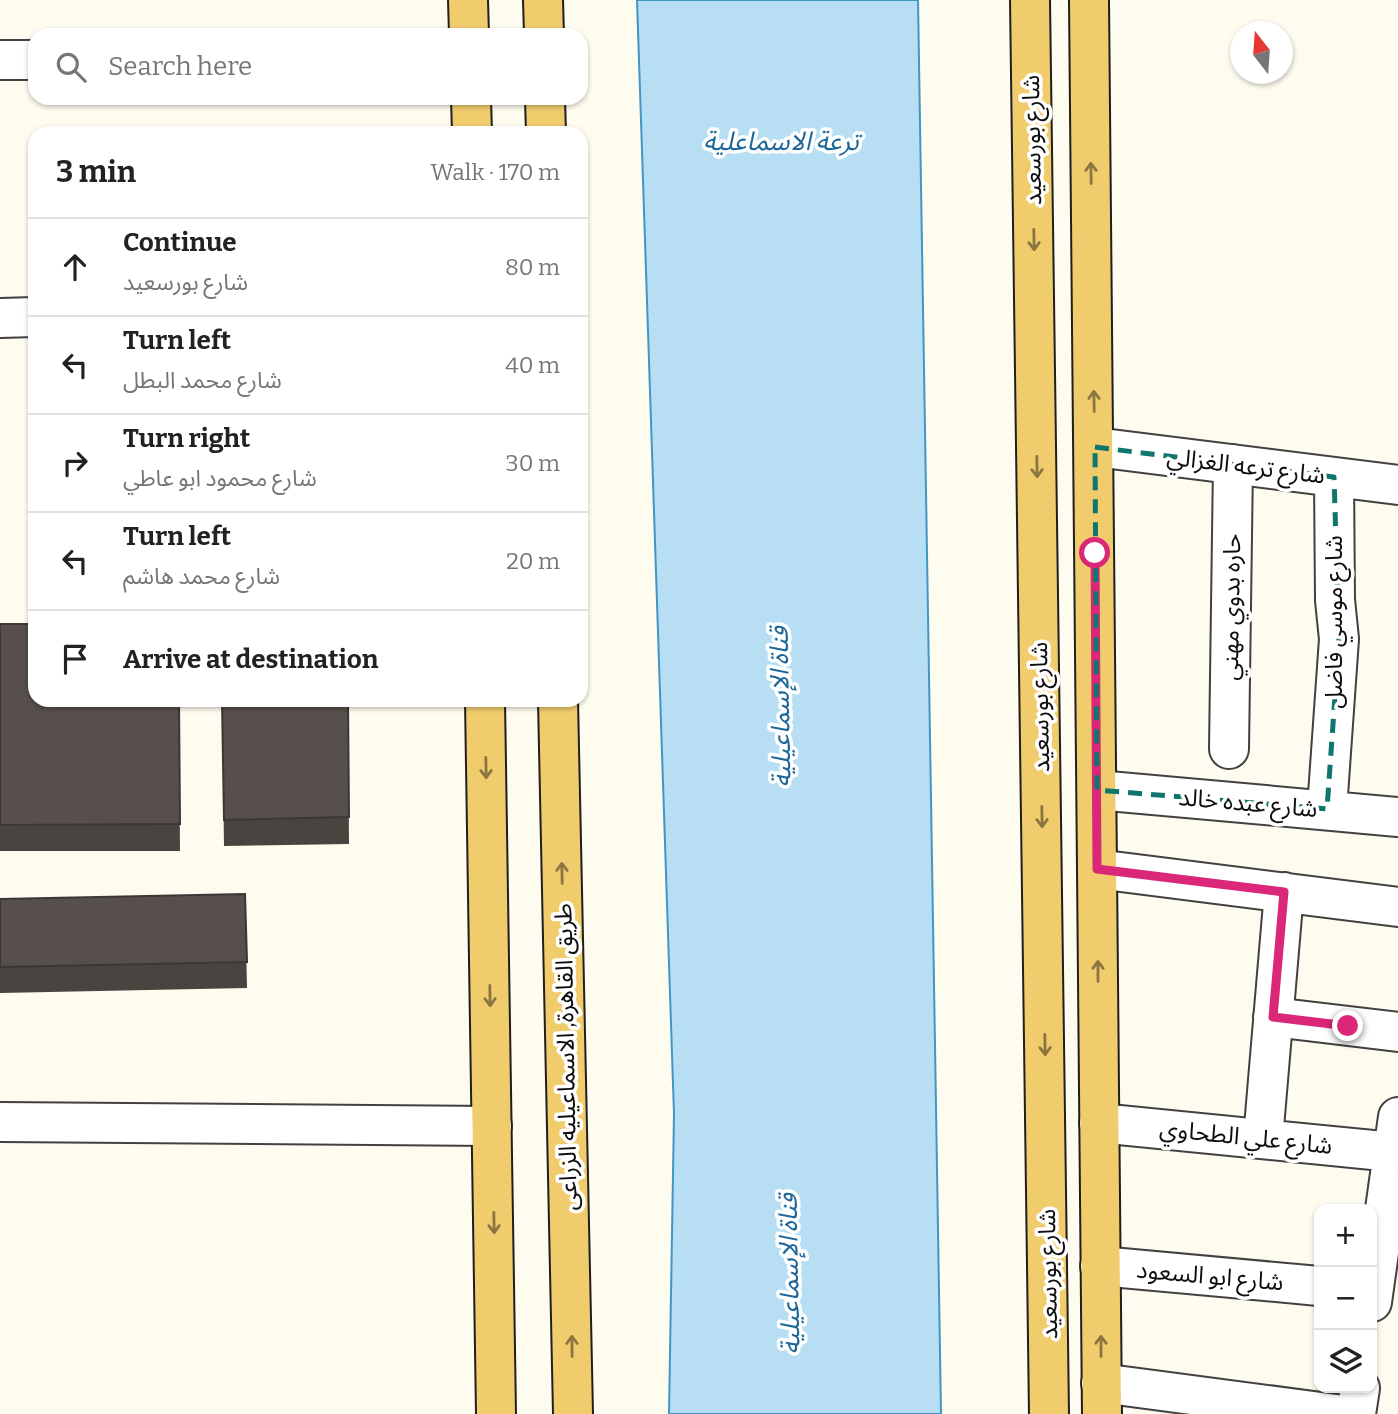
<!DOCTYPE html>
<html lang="en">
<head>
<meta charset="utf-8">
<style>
  :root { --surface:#fff; --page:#f2f2f2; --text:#222; --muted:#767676; --line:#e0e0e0 }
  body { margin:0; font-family:Bitter,"Noto Sans Arabic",serif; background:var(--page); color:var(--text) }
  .controls { position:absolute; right:21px; bottom:21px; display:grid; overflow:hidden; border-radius:14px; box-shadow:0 2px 5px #0004 }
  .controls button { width:63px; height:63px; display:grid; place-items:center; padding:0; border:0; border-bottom:2px solid var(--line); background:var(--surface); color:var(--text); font:35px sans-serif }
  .compass { position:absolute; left:1230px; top:21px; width:63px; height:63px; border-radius:50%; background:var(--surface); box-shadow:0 2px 5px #0004; rotate:343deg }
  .stop { position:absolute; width:21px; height:21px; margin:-16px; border:5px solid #db2777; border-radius:50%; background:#fff }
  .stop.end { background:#db2777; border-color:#fff; box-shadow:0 2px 7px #0008 }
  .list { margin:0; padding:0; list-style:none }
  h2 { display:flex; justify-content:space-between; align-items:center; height:91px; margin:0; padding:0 28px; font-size:30px }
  h2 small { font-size:23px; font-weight:400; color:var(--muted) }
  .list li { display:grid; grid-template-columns:46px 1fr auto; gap:21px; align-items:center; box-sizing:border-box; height:98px; padding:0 28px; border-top:2px solid var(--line) }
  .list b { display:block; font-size:26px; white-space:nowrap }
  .list p { margin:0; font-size:23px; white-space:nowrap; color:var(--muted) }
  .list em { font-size:23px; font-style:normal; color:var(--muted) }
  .icon { flex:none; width:38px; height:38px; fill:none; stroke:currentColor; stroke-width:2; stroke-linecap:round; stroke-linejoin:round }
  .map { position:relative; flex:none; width:1398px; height:1414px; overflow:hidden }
  .search { position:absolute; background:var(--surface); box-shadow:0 2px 5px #0004; left:28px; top:28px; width:560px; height:77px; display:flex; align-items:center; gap:18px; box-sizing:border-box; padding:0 24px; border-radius:21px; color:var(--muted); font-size:26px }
  .panel { position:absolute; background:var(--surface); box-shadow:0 2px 5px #0004; left:28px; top:126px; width:560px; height:581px; border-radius:21px }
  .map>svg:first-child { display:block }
  .water { fill:#b7def3; stroke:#4296c6; stroke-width:2 }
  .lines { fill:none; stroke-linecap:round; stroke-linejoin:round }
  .minor-casing { stroke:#414141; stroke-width:42 }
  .major-casing { stroke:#1f1f1f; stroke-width:42 }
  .minor { stroke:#fff; stroke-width:38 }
  .major { stroke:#f1cc6d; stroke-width:38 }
  .wall { fill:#4a4440 }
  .building { fill:#564f4b; stroke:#3c3734; stroke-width:2 }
  .oneway { stroke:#8b7642 }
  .route { stroke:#db2777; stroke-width:9 }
  .marked { fill:none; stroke:#0f766e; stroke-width:5; stroke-dasharray:14 9; stroke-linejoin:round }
  .labels { text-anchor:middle; stroke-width:7; stroke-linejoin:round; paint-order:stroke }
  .street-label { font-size:24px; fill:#0e0e0e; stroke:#fff }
  .water-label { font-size:26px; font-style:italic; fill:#1e6799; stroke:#fff }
</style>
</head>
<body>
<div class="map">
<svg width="1398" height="1414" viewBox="0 0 1398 1414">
  <rect width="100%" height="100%" fill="#fefbef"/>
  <!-- water -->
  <path class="water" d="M637,0H918L941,1414H669L674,1114Z"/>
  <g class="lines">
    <!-- minor casing -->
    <g class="minor-casing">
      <path id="minor" d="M0,60H35
        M0,318L35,317
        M1095,447L1398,485
        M1229,749L1233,464
        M1097,790L1398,817
        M1327,809L1339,639L1335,600L1334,477
        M1097,869L1398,907
        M1273,1017L1398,1032
        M0,1122L492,1126
        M1099,1123L1393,1152
        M1263,1139L1284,892
        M1100,1266L1319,1286
        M1372,1302L1398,1117
        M1101,1383L1336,1414
        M1356,1414L1360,1388"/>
    </g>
    <!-- major casing -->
    <g class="major-casing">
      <path id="major" d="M468,0L469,35
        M543,0L544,35
        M1030,0L1049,1414
        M1089,0L1102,1414
        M471,98L472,133
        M545,98L546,133
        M485,700L496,1414
        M558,700L573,1414"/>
    </g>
    <!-- minor -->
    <use href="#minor" class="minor"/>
    <!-- major -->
    <use href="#major" class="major"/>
  </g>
  <!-- wall -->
  <path class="wall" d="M0,624L179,700L180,851H0Z
    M222,700H348L349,844L224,846Z
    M245,894L247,988L0,993V899Z"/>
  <!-- building -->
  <path class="building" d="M0,624H35V700H179L180,824L0,825Z
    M222,700H348L349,817L224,820Z
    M245,894L247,962L0,967V899Z"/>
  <!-- one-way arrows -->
  <defs><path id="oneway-shaft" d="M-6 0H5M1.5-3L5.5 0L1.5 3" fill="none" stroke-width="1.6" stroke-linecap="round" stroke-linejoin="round" transform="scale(1.75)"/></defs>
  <g class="oneway">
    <use href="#oneway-shaft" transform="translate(1091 173) rotate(-91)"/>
    <use href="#oneway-shaft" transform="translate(1034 240) rotate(89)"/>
    <use href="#oneway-shaft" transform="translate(1094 401) rotate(-91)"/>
    <use href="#oneway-shaft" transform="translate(1037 467) rotate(89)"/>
    <use href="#oneway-shaft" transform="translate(486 768) rotate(89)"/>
    <use href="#oneway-shaft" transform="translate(1042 817) rotate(89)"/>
    <use href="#oneway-shaft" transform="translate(562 873) rotate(-91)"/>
    <use href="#oneway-shaft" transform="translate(1098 971) rotate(-90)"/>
    <use href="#oneway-shaft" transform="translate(490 996) rotate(89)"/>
    <use href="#oneway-shaft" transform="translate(1045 1045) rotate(89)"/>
    <use href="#oneway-shaft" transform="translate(494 1223) rotate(89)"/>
    <use href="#oneway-shaft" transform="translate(572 1346) rotate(-91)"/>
    <use href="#oneway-shaft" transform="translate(1101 1346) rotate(-90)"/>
  </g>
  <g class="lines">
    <!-- route -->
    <path class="route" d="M1095,553L1097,869L1284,892L1273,1017L1348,1026"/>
  </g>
  <!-- marked area -->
  <path class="marked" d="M1095,447L1334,477L1339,639L1327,809L1097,790Z"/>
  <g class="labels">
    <!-- street labels -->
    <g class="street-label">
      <text transform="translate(1032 140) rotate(-91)" y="8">شارع بورسعيد</text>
      <text transform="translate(1246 466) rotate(7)" y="8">شارع ترعه الغزالي</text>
      <text transform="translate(1231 607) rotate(-89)" y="8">حاره بدوي مهني</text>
      <text transform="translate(1334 622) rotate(-90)" y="8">شارع موسي فاضل</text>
      <text transform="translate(1040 707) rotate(-91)" y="8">شارع بورسعيد</text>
      <text transform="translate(1248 803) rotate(5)" y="8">شارع عبده خالد</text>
      <text transform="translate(566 1057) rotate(-91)" y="8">طريق القاهرة, الاسماعيليه الزراعى</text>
      <text transform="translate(1246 1137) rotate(6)" y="8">شارع علي الطحاوي</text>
      <text transform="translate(1048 1274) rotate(-91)" y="8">شارع بورسعيد</text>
      <text transform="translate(1210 1276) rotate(5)" y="8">شارع ابو السعود</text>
    </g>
    <!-- water labels -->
    <g class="water-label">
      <text x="781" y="150">ترعة الاسماعلية</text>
      <text transform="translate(780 707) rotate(-91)" y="9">قناة الإسماعيلية</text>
      <text transform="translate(789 1274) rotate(-91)" y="9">قناة الإسماعيلية</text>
    </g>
  </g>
</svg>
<div class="controls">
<button>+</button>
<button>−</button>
<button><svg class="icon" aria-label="layers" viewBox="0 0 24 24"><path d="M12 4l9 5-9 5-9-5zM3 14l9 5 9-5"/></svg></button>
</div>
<svg class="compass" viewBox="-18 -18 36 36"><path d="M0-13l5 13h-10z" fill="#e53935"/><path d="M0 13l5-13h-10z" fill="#767676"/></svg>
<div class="stop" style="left:1095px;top:553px"></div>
<div class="stop end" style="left:1348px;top:1026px"></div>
<div class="search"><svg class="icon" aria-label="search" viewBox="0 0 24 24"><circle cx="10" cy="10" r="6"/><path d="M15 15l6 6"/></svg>Search here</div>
<section class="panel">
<h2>3 min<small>Walk · 170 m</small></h2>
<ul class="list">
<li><svg class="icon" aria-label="ahead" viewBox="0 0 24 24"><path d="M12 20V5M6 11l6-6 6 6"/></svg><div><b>Continue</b><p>شارع بورسعيد</p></div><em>80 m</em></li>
<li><svg class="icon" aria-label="left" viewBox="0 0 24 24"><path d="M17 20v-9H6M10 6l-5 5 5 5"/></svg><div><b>Turn left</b><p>شارع محمد البطل</p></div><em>40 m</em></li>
<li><svg class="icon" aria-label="right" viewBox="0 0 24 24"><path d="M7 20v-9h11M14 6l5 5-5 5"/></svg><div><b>Turn right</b><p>شارع محمود ابو عاطي</p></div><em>30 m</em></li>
<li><svg class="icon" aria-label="left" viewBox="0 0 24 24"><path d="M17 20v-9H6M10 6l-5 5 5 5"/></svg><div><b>Turn left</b><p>شارع محمد هاشم</p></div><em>20 m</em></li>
<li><svg class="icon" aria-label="arrive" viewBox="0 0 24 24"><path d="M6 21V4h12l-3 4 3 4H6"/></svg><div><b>Arrive at destination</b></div></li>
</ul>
</section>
</div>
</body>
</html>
